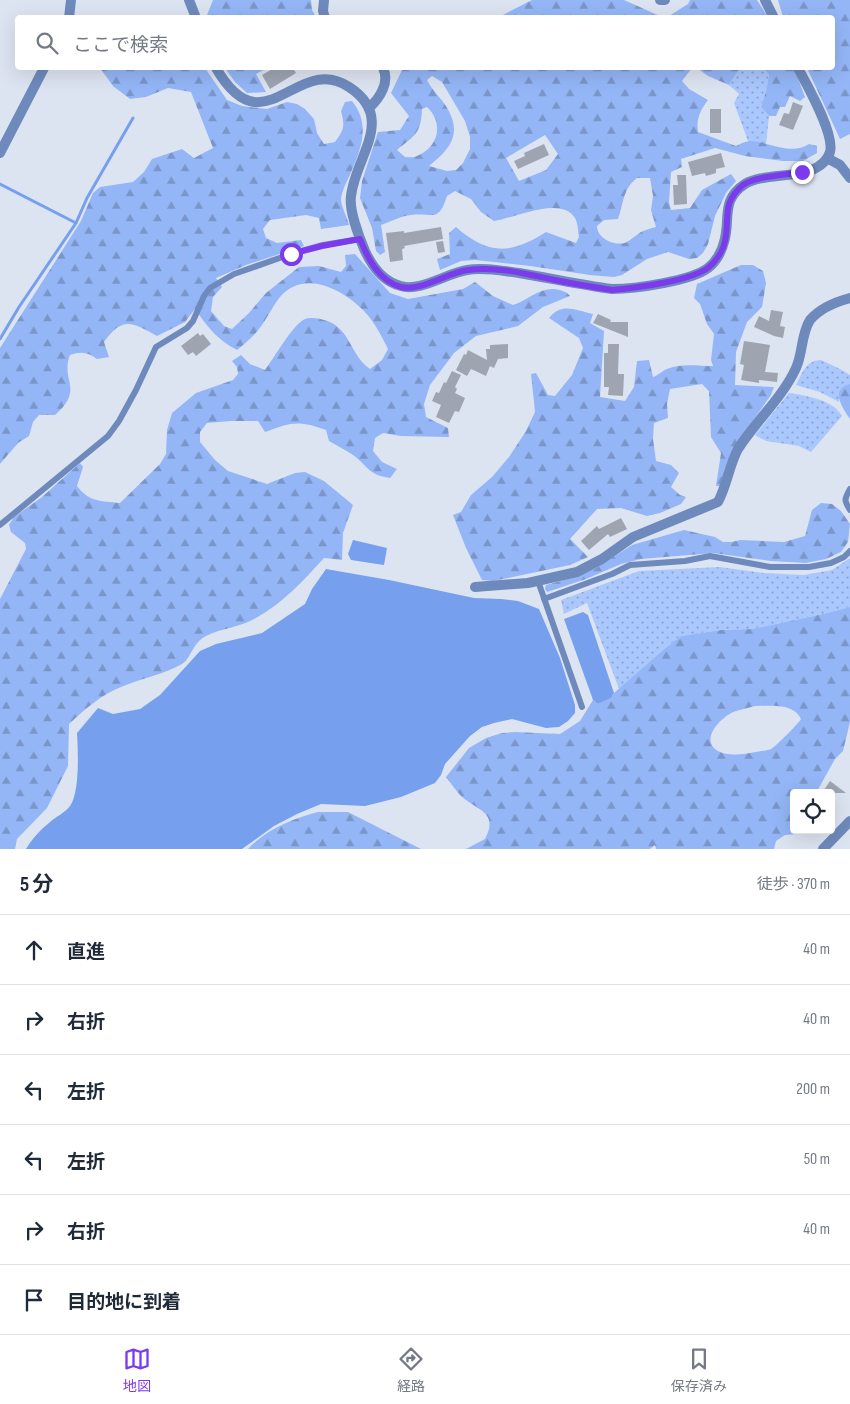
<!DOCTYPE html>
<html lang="ja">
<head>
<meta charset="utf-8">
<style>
  :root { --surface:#fff; --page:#f2f2f3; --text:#1f2937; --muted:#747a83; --line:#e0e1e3; --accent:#7c3aed }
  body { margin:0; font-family:"Sofia Sans Condensed","Noto Sans JP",sans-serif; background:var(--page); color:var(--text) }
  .controls { position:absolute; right:15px; bottom:15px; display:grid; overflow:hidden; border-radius:5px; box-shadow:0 5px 20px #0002 }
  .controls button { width:45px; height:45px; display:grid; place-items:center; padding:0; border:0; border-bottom:1px solid var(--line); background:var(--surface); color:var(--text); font:25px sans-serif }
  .stop { position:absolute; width:15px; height:15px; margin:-11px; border:4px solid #7c3aed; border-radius:50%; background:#fff }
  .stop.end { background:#7c3aed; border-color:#fff; box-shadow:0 1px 5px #0008 }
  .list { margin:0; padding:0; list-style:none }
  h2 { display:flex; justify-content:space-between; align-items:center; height:65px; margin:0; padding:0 20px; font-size:21px }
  h2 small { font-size:16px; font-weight:400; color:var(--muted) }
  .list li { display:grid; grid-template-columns:32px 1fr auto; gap:15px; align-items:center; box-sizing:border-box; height:70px; padding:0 20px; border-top:1px solid var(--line) }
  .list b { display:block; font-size:19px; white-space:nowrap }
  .list em { font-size:16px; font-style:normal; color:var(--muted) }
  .icon { flex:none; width:28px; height:28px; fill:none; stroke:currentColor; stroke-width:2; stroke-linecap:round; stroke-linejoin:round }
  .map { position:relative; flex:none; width:850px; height:849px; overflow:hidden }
  .search { position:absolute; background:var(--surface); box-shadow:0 5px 20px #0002; left:15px; right:15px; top:15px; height:55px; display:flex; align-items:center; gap:12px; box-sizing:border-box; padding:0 18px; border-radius:5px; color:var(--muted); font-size:19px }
  .sheet { height:485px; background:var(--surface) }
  nav { display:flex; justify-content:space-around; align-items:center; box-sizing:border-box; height:70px; border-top:1px solid var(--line); background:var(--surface); font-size:14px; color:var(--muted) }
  nav a { display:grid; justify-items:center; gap:2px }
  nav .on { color:var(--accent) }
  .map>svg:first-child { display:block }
  .green { fill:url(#green-dots) }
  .forest { fill:url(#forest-firs); fill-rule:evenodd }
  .water { fill:#76a0ee }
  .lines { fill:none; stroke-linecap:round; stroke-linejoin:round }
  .stream { stroke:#76a0ee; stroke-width:3 }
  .building { fill:#9ea5b1 }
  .lane { stroke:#6e8abc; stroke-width:6 }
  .street { stroke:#6e8abc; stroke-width:10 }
  .route { stroke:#7c3aed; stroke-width:6 }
</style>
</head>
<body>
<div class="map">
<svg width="850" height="849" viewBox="0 0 850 849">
  <defs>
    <pattern id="green-dots" width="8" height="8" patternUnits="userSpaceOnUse" patternTransform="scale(1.25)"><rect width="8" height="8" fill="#aac8fe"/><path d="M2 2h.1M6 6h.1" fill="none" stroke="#8ba3cf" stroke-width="1.8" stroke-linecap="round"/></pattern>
    <pattern id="forest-firs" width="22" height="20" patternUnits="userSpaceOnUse" patternTransform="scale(1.25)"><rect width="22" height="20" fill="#94b6f6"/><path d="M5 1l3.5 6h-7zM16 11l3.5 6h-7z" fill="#7a95c9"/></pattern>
  </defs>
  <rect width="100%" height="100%" fill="#dde4f1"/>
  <!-- green -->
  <path class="green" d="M740,68H764L769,75L766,91L761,107L769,116L766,144L748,141L734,103L739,94L729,85Z
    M821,360L840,369L850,375V384C841,387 839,394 839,402L820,392L796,385C803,372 805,361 821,360Z
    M789,393C803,395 822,398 834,407C837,409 840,413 842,416L811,452L799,446L766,441L755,435Z
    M850,558V607L823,614L752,629L721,630L681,636L664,649L619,689L587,603L564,614L561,600L639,571L720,567L764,573L804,575L832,570Z"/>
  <!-- forest -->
  <path class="forest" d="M213,0H311L312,10L316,17H208L207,15Z
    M532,0H624L660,16H669L688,4L690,0H757L768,17H499Z
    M778,0H850V134L840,139L807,68H832V18L783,17Z
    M100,68H205L227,100L242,106L267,109L287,102L297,104L305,109L314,119L317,133L324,144L335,142C344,130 345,126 341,111L345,102L352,101C372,126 360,151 349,177C346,183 342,191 341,199C341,206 347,217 349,225L321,229L319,218L306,215L270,220L263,229L266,238L277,243L301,240L304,246L246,265L216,278L222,287L213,297L211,311L224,326L232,329L249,313L266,293L299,267L319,266L341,272L346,266L345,255L355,254L390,293L408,299L463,289L475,282L493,296L513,305C530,299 542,285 560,290C565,292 567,292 570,296L543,307L518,326L476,336L454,353L430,385L424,404L426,417L448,428L449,437L401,436L383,433L375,438L373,451L382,462L397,469L390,478C368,475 368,466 353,455C346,450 337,446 329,441L326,430C299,420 291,422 265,432L258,421H231L207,423L200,432V442L215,460L228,471L267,484L295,473L305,472L324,481L353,505L343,533L342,560L324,558C303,581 283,603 256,618C241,627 222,628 206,636C192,643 191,659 182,664C163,675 141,678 121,687C101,695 85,709 69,724L68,766L47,808L17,839L15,849H0V599L26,549L25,543L11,532L9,525L14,517L42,497L80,463L83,467L77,486C89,502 101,501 120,503L160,464L166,454L167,430L172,413L196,393L233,380L238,374L237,367L232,361L241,355L250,364L265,370C274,358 293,324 305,319C310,317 319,318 324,320C333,322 340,328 345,335C353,347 358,361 370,369L382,360L388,349C381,335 374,321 363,310C342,289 304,269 280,297C272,307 267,319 259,329C253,337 244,344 237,350C217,340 207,326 195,309L185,322L157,336C133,323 123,315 104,342L109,357L97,359C88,352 81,351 70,355C60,380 85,389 55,415H39L33,422L29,436L18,443L0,464V348L81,221L93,193L100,187L133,182L144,172L152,159L182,149L194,158L213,148L191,92L168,88L146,97L130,99L113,86Z
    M225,68H267L256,74L266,92L247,93L235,82Z
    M403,68H692L682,81L689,89L708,100C700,111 696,119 698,132L736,146C740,144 746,141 751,141C770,142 791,156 809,144L817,146V153L803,161H783L745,156L715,148L681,159L682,167L671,172L669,202L671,210L690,208L702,190L731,174L736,181L726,193L715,216L708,244L703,253L697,258L689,259L668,252L647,259L622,275L614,277L590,275L530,266L475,260L461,261L440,270L437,259L450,254L449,233L456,227C488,255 510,255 546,232L576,243L579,237C578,231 578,223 575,218C561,195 515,218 494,221L481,212L471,199L455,191L447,196C438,224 433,212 411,215C401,216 390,222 381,225L385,252L380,255L376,251L372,228L360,198L362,181L378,132L400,130L409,116L391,93ZM432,76L442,82L465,121L470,137V149L463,163L456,170L447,171L429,166C451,148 463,134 446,106C440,97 432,90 427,80ZM427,107C444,123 439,147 417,156C414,158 408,157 405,157L397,150C415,135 421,134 422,109ZM545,135L558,154L546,170L519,181L506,158ZM637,178H650L653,196L651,210L656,227C651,228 645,230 641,232C636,235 632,239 627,242C616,247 597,239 597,226L604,220L618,219C624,203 622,190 637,178Z
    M697,68H740L729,85L708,76Z
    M764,68H794L805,97L800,101L790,96L785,107H780L776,116H769L761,107L766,91L769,75Z
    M741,265H753L763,271L766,283L762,307L747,322L736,352L735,385L774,387L771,395L733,449L721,486H716L721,453L711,437L709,391L702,384L670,389L667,404L668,418L654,423L653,439L656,461L671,465L679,473L671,487L680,495L686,497L681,504L660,513L647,516L621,508L597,509L570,539L588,557L570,565L493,581L482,580L466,548L453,515L461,512L471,495L492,477L509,457L526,431L535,412L531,374L536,373L548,395L555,396L572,375L583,348L579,338L549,318C562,302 575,310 593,314L590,323L604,331L600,397L625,401L634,387L637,361L649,360L653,377C659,375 662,371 667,369C680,363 699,366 713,366L711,360L714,334L707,324L700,304L694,298L697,284Z
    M850,384V419C843,409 829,389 850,384Z
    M821,503L832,504L841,511L850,524L848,542L841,552L826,559L806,563L771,561L713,553L641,559L621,564L586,579L547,592L545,589L546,585L575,577L596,568L632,545L684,530L715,537L723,542H732L740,540L784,542L805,536L812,510Z
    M850,607V722L843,751L835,759L816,793H794V830H800L797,834L785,835L776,841L774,849H656L655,845L650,849H466L485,839C499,812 478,811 461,796C455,790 451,783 446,777L469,748L486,738L502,733L515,732L560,734L580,721L593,700L598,704L611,698L614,693L664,649L681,636L721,630L752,629L823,614ZM755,706C770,706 794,703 801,719C798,724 775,747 771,749C767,751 761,751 756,752C745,754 729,757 718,751C698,739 723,715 736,711C742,709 749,708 755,706Z
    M318,812H348L421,849H248C265,830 294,818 318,812Z"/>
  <!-- water -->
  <path class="water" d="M353,540L387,548L384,565L351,560L348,554Z
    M326,569L389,580L474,598L501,599L518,601L539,609L560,658L575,705V713L568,721L559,727L546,728L512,719L494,723L482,727L470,736L445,764L441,775L435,783L401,797L365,806L321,804L297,814L274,826L242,849H26C32,839 40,830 49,823C55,817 65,813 70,806C80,792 78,750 77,733L98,708L113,714L140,709L160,695L200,651L216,644L262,633L305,604L312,589Z
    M583,612L588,615L614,693L611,698L598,704L593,700L564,619Z"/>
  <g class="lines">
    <!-- stream -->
    <path class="stream" d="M0,184L76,223
      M0,339L19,307L76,223L87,198L133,118"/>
  </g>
  <!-- building -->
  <path class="building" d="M274,68H293L296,73L270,89L262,75Z
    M793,102L803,106L793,130L779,125L784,113L789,114Z
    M710,109H721V133H710Z
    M544,144L549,155L518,169L514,161L525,156L524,153Z
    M721,153L725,167L716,169V173L706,176L705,173L692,176L688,162Z
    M677,175H686L687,204L674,205L673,185H678Z
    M441,227L443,239L404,246L405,248L402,249L403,260L390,262L386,233L404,231V233Z
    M443,241L445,252L438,253L436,242Z
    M771,310L783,312L780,326L785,327L783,338L774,336L754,327L759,316L769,321Z
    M598,314L611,320L610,322H628V337L593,323Z
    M198,333L200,336L203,334L211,344L196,356L193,352L188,355L181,346Z
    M744,341L770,345L765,372L778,373L777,382L759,380V383L741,380L744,365L740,364Z
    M508,344V358L498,359L494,368L490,366L486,376L471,369L467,376L456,370L464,354L466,355L468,350L487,360L486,349H490V345Z
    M608,344H619L618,374H624L623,396L608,395L609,387H604V353H608Z
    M452,371L461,375L455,387L457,389L455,393L465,398L459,412L455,411L449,423L436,417L441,405L432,401L436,392L439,393L444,382L446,383Z
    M621,518L627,529L610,537L608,534L589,550L581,541L597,526L599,529Z
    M830,781L846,793H822Z"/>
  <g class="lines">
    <!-- lane -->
    <path class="lane" d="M850,489C844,500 844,500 850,510
      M0,525L108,436L119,421L136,390L156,347L187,328L193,321L204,296L210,288L234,274L291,254L323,245L360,239
      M538,581L582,707
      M544,599L612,574L630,565L685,561L710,556L770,567H809L831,563L844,557L850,551"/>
    <!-- street -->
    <path class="street" d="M189,0L196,18
      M324,0L323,11L325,18
      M660,0H665
      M765,0L774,18
      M69,18L71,0
      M216,68C264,151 297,52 349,87C397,118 355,157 351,196C349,210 359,237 365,251C372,266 384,282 401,286C420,292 447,273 467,270C484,267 502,271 519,273C550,278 581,285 612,289C635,289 691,281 708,268C716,262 722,251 724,242C731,220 720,200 745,184C767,170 820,183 830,152C835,134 807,85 798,68
      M369,108C380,98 390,82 383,68
      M0,153L44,68
      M827,158L840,165L850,178
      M475,587L528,583L577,572L602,559L633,537L718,502C727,485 729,466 738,449C755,422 783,397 796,368C803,353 801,334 810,320C820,308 835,302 850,298
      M823,849L850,821"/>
  </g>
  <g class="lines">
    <!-- route -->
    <path class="route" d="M291,254L322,246L360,239C368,259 379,281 401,287C421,292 448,272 468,270C497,266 527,274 555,280C574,284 593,287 612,290C635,288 692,281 709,267C716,261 723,251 725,241C730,219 721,203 743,185C755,176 786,175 802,172"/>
  </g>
</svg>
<div class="controls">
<button><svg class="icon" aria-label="locate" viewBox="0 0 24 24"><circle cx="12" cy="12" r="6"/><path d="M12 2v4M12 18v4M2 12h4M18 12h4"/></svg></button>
</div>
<div class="stop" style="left:291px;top:254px"></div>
<div class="stop end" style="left:802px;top:172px"></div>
<div class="search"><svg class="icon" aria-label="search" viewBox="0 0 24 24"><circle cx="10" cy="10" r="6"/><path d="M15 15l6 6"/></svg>ここで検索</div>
</div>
<section class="sheet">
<h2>5 分<small>徒歩 · 370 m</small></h2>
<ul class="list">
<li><svg class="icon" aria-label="ahead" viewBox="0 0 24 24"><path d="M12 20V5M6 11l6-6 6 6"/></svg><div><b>直進</b></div><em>40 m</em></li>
<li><svg class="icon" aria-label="right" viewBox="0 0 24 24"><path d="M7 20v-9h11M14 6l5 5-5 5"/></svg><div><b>右折</b></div><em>40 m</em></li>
<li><svg class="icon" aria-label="left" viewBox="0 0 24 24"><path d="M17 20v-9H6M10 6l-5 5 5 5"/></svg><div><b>左折</b></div><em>200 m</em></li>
<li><svg class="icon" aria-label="left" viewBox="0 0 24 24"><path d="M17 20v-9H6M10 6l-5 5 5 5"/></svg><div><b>左折</b></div><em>50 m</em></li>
<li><svg class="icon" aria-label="right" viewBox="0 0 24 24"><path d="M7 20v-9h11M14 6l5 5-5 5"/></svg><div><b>右折</b></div><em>40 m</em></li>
<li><svg class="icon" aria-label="arrive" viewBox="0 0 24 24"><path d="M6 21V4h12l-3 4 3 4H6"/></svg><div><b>目的地に到着</b></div></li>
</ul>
</section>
<nav>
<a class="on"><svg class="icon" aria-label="map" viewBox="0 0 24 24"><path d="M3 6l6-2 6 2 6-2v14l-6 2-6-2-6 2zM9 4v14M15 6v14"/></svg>地図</a>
<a><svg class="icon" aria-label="directions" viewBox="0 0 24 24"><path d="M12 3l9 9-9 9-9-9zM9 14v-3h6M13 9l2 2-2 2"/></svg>経路</a>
<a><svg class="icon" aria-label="saved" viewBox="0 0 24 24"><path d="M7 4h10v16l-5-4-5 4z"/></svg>保存済み</a>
</nav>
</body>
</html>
